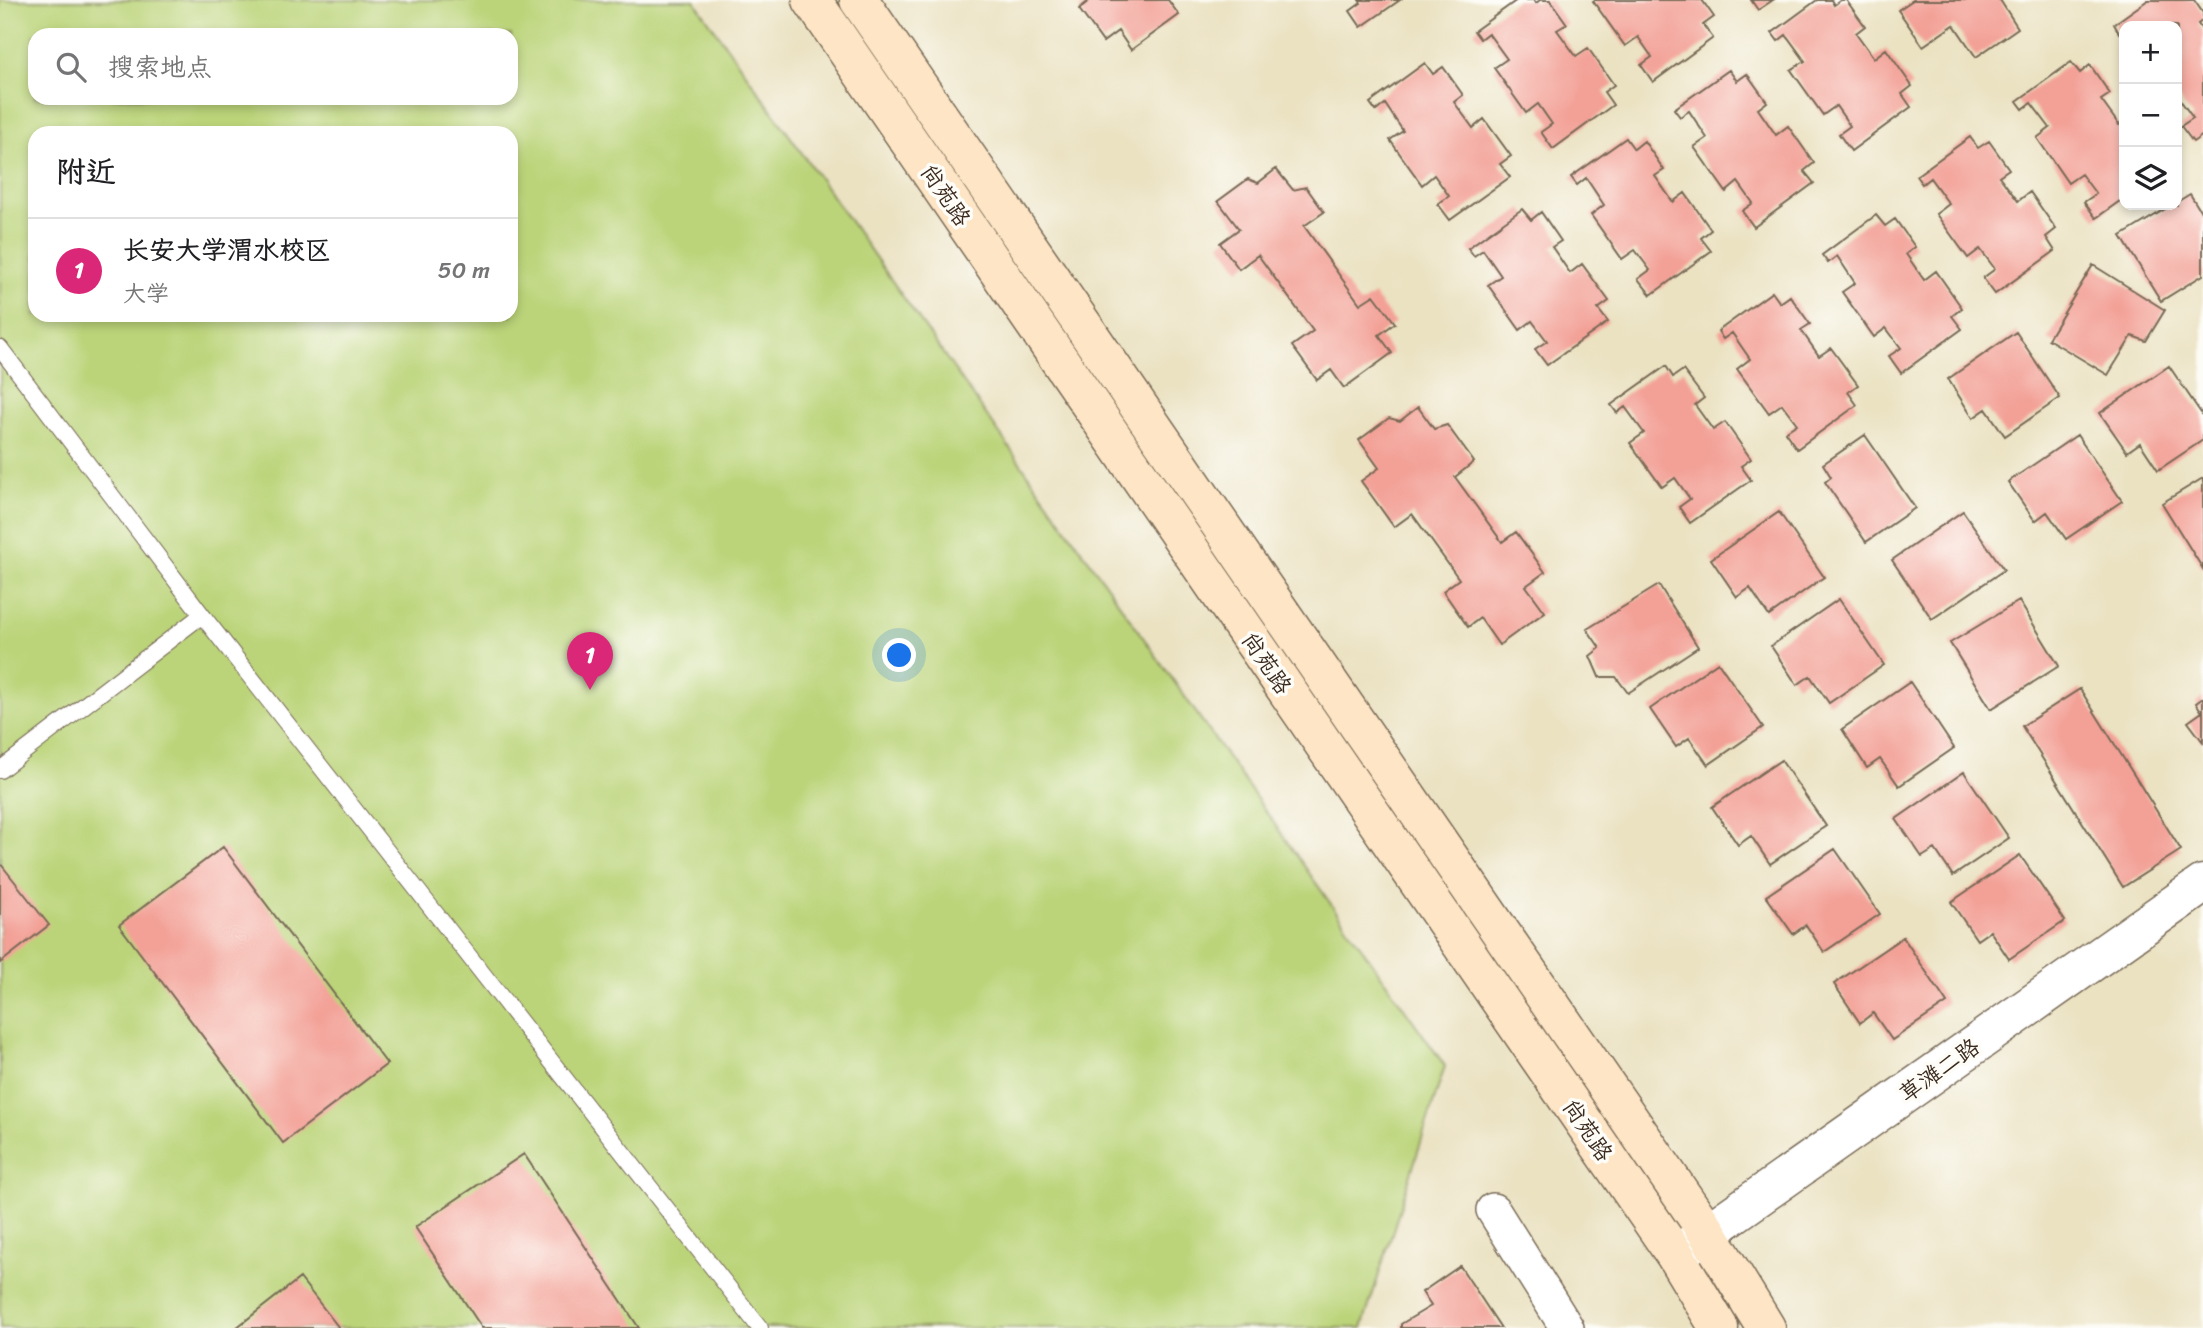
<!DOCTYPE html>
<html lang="zh">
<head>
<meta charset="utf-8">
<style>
  :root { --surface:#fff; --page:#f2f2f2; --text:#202124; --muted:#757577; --line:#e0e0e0; --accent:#db2777 }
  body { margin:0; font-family:Sriracha,"LXGW WenKai TC",sans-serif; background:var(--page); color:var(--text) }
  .controls { position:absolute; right:21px; top:21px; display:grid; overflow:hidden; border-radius:14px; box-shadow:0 4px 10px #0003 }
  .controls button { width:63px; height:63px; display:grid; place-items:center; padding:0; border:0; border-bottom:2px solid var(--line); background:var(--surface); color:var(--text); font:35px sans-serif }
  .you { position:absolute; left:900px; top:656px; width:24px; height:24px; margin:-18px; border:5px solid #fff; border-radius:50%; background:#1a73e8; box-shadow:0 0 0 10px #1a73e833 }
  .badge { display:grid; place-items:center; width:46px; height:46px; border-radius:50%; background:var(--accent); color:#fff; font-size:23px; font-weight:700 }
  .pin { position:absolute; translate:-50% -58px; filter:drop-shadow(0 2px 4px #0008) }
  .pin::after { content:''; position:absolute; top:37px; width:24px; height:21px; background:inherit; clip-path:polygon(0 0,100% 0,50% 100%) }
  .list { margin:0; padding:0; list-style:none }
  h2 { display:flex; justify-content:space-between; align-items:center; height:91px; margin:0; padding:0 28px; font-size:30px }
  h2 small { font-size:23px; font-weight:400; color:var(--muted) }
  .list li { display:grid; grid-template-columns:46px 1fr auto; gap:21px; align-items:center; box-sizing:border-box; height:105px; padding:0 28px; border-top:2px solid var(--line) }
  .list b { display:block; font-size:26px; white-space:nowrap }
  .list p { margin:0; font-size:23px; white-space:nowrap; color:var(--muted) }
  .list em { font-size:23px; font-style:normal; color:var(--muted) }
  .icon { flex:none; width:38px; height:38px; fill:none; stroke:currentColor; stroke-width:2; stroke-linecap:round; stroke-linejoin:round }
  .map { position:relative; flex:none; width:2203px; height:1328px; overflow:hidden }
  .search { position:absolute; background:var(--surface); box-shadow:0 4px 10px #0003; left:28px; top:28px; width:490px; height:77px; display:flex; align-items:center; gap:18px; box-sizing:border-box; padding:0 24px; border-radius:21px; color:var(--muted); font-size:26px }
  .panel { position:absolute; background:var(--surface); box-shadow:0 4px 10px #0003; left:28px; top:126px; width:490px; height:196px; border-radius:21px }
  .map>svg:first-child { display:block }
  .green { fill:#bbd479; stroke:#7b7f4c; stroke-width:2; fill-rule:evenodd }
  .building { fill:#f3a197 }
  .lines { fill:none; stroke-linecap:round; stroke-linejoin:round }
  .service-casing { stroke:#796a57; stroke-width:18 }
  .minor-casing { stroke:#796a57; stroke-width:36 }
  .tertiary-casing { stroke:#796a57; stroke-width:41 }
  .secondary-casing { stroke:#796a57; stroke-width:41 }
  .service { stroke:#fff; stroke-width:16 }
  .minor { stroke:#fff; stroke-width:33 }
  .tertiary { stroke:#fff; stroke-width:38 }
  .secondary { stroke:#fde5c5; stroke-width:38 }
  .labels { text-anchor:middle; stroke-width:7; stroke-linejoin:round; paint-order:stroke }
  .street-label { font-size:23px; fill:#3b2a1e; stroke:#fdfcf7 }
</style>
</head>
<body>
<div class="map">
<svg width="2203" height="1328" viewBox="0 0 2203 1328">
  <rect width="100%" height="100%" fill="#fdfcf7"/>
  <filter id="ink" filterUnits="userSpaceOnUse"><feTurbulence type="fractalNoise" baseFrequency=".0143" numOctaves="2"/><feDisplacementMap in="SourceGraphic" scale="14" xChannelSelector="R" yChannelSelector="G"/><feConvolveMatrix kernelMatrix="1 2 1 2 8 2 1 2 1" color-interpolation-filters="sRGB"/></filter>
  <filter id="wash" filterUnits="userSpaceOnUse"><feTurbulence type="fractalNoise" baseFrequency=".00686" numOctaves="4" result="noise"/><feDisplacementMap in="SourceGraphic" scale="28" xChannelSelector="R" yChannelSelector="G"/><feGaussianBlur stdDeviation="1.57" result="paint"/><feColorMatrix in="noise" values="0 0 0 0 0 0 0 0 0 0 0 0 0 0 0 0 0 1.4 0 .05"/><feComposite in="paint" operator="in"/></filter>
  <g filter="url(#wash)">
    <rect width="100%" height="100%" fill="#ebe2c2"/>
    <!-- green -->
    <path class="green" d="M0,0H694L1445,1066L1362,1328H0ZM35,35H511V98H35ZM35,133H511V315H35Z"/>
    <g id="blocks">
      <!-- building -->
      <path class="building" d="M1090,0H1168L1179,15L1131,50L1118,31L1103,42L1079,9Z
        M1359,0H1400L1361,27L1350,11L1361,3Z
        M1517,0H1534L1536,3L1540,0H1550L1567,24L1557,30L1576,56L1588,48L1614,85L1604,92L1613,105L1553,149L1541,132L1552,124L1538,104L1526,113L1494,68L1507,59L1488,33L1480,39L1474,31Z
        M1595,0H1702L1714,17L1703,25L1713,38L1653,82L1641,65L1652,57L1638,37L1625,46L1593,1Z
        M1751,0H1773L1758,10Z
        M1817,0H1831L1834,5L1841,0H1846L1865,26L1856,33L1874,58L1886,49L1912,86L1902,94L1911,107L1851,151L1839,134L1850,126L1836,106L1823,115L1791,70L1805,61L1786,35L1778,41L1772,33Z
        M1913,0H2000L2018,28L1976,57L1954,25L1923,46L1898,10Z
        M2148,0H2194L2203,13V20L2198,24L2203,31V135L2193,142L2181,126L2193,118L2178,97L2177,98V26H2124V29L2119,33L2114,24Z
        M2071,62L2080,73L2090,65L2110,94L2101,100L2119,125L2124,122V198L2096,218L2084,202L2096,194L2081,174L2068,183L2037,138L2050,128L2031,103L2023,109L2017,101Z
        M1425,63L1433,74L1443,67L1463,95L1454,102L1473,128L1484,119L1511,156L1500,164L1510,177L1450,220L1438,204L1449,196L1434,175L1422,185L1390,140L1403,131L1385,104L1376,111L1370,103Z
        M1729,70L1737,81L1747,74L1767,102L1758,109L1776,135L1788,126L1814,163L1804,171L1814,183L1754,227L1742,211L1753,203L1738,182L1726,192L1694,147L1707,138L1689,111L1680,117L1674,109Z
        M1970,137L1978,148L1989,141L2009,169L1999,176L2018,201L2030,192L2056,229L2046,237L2055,251L1995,294L1983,278L1995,269L1980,249L1968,258L1936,214L1949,204L1930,178L1922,184L1916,176Z
        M1626,138L1634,149L1644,141L1664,170L1655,176L1673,202L1685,193L1711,230L1701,238L1711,251L1651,295L1638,279L1650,270L1635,250L1622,259L1591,215L1604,205L1586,178L1577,185L1571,177Z
        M1276,169L1293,190L1306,187L1324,212L1304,226L1360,304L1374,295L1395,323L1379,335L1392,353L1344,388L1331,370L1317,380L1292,346L1313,331L1258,255L1239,269L1220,243L1239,229L1218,201L1248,179L1258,183Z
        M2190,194L2203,215V275L2161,301L2121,236L2172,205H2177V202Z
        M1522,209L1531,220L1541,212L1561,241L1552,247L1570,273L1582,264L1609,301L1598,309L1608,322L1547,365L1535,349L1547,341L1532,321L1520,330L1488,285L1501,276L1483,250L1474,256L1468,248Z
        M1876,215L1885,226L1895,219L1915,247L1906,254L1924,280L1936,271L1962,308L1952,316L1962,329L1901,373L1889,356L1901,348L1886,328L1874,337L1842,292L1855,283L1837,256L1828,263L1822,255Z
        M2093,265L2165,310L2146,341L2132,336L2108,375L2048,339Z
        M1772,292L1780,303L1790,296L1810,324L1801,330L1819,356L1831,348L1858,385L1848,392L1857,405L1797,449L1785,432L1797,424L1782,404L1769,413L1737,369L1750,359L1732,333L1723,339L1718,331Z
        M2016,332L2060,398L2005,436L1986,409L1973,418L1948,379Z
        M1666,366L1673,377L1683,370L1704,398L1695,405L1713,430L1725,422L1751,459L1741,466L1751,480L1690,523L1679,507L1690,499L1675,478L1662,487L1630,443L1644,433L1625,407L1617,413L1611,405Z
        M2169,366L2203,416V440L2158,470L2140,443L2127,452L2100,413Z
        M1418,407L1434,429L1447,425L1474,462L1455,477L1502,542L1516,532L1545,572L1526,586L1545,612L1499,645L1480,618L1468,627L1443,591L1459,579L1412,514L1394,527L1361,481L1379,468L1359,440L1389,418L1400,421Z
        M1865,435L1915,508L1866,542L1825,482L1831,477L1823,464Z
        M2077,435L2122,501L2066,539L2047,512L2035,521L2008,482Z
        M2203,478V569L2162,503Z
        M1963,511L2004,570L1932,619L1892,560Z
        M1779,512L1824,577L1769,616L1750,588L1737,597L1711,559Z
        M1659,585L1698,647L1628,693L1616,677H1599L1590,656L1600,648L1587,629Z
        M1839,599L1884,665L1829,703L1810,676L1797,685L1771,646Z
        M2019,601L2059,666L1991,709L1950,643Z
        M1718,662L1763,727L1708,765L1689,738L1676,747L1650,709Z
        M1910,682L1954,748L1899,786L1880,759L1867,768L1842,729Z
        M2080,689L2181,850L2123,887L2022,726Z
        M2203,698V742L2188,722L2202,712L2196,703Z
        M1781,760L1826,826L1770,864L1751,836L1738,845L1712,807Z
        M1964,772L2009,838L1953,876L1935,849L1922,857L1896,819Z
        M223,847L387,1064L283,1143L119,925Z
        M1835,849L1880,914L1824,952L1806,925L1793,934L1766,896Z
        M2020,855L2065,921L2009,959L1990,931L1977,940L1951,902Z
        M0,863L49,925L0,963Z
        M1903,937L1947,1003L1892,1040L1873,1013L1860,1023L1834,984Z
        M524,1154L639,1328H482L415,1227Z
        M1460,1266L1501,1328H1401V1324L1431,1306L1422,1292Z
        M300,1278L339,1328H236Z"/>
    </g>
  </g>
  <g filter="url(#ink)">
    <use href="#blocks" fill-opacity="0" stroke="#796a57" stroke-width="2"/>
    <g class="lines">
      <!-- service casing -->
      <g class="service-casing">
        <path id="service" d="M0,348L202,615L760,1328
          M0,770L202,615"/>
      </g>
      <!-- minor casing -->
      <g class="minor-casing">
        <path id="minor" d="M1493,1210L1567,1328"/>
      </g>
      <!-- tertiary casing -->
      <g class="tertiary-casing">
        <path id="tertiary" d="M1680,1252L2203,884"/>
      </g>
      <!-- secondary casing -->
      <g class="secondary-casing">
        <path id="secondary" d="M812,0L1675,1255L1719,1328
          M859,0L1707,1232L1766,1328"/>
      </g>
      <!-- service -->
      <use href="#service" class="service"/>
      <!-- minor -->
      <use href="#minor" class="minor"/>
      <!-- tertiary -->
      <use href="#tertiary" class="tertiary"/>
      <!-- secondary -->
      <use href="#secondary" class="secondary"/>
    </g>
  </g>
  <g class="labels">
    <!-- street labels -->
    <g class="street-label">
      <text transform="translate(946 195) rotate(56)" y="8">尚苑路</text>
      <text transform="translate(1267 663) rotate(56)" y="8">尚苑路</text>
      <text transform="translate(1939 1070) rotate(-35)" y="8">草滩二路</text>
      <text transform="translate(1588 1130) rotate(56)" y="8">尚苑路</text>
    </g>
  </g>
</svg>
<div class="controls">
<button>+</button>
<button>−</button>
<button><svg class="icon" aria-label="layers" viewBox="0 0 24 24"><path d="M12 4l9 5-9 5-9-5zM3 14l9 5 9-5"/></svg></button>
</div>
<div class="you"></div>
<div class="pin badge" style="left:590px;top:690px">1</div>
<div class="search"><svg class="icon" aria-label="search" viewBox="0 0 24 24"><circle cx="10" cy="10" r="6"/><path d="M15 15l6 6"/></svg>搜索地点</div>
<section class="panel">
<h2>附近<small></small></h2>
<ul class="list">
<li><span class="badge">1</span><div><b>长安大学渭水校区</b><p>大学</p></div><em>50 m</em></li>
</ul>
</section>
</div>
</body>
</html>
